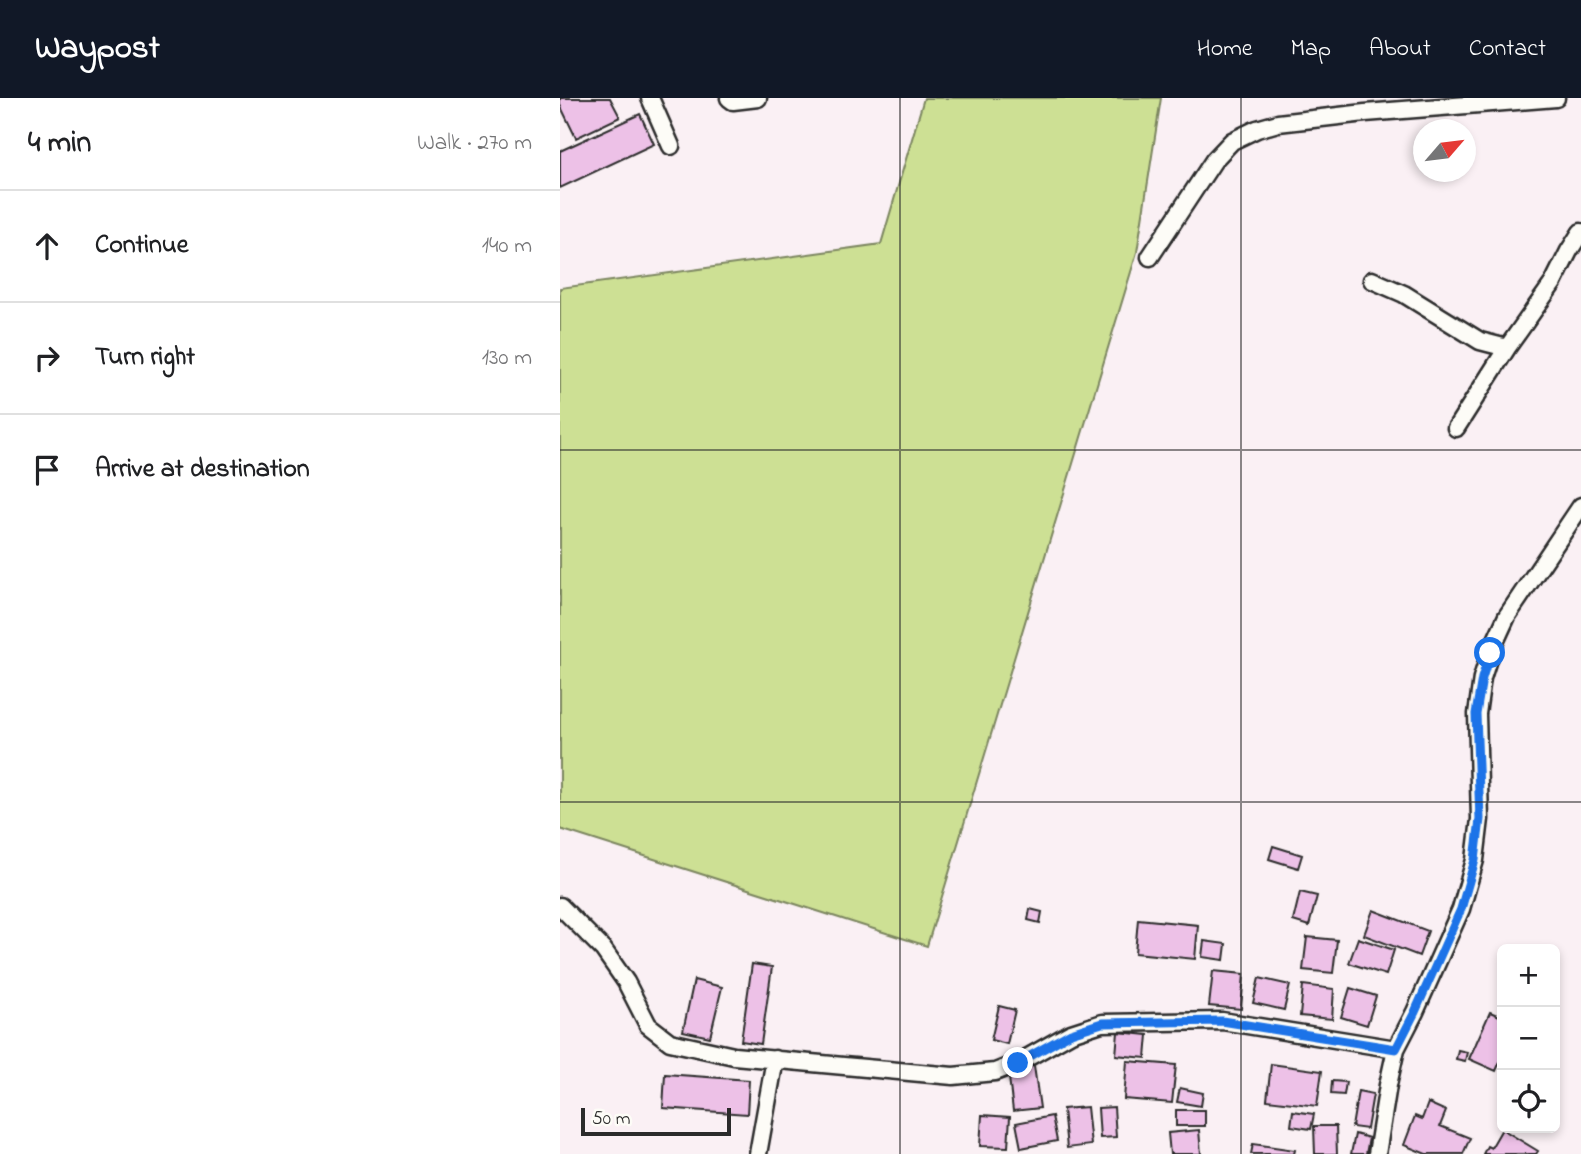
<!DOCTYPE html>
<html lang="en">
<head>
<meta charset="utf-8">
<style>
  :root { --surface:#fff; --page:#f6f6f6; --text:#202124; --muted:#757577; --line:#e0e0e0; --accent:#111827 }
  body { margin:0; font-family:"Indie Flower",sans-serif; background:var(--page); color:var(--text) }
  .controls { position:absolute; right:21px; bottom:21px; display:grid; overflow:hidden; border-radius:10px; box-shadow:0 4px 10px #0003 }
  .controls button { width:63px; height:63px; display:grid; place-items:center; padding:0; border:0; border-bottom:2px solid var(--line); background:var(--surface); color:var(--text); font:35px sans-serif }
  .compass { position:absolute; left:853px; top:21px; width:63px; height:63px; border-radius:50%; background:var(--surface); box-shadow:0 4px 10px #0003; rotate:62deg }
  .scale { position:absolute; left:21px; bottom:18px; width:150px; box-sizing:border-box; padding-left:7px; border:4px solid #2b2b2b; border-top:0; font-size:19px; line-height:24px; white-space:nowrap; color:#2b2b2b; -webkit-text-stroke:5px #fdfcf7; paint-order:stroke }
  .stop { position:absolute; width:21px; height:21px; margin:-16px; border:5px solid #1a73e8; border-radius:50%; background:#fff }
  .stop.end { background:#1a73e8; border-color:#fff; box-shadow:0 2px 7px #0008 }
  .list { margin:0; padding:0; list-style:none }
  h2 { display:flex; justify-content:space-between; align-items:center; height:91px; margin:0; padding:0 28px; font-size:30px }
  h2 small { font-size:23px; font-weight:400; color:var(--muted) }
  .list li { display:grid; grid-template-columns:46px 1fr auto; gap:21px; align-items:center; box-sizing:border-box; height:112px; padding:0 28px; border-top:2px solid var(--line) }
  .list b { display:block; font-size:26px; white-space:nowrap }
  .list em { font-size:23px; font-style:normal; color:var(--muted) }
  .icon { flex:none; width:38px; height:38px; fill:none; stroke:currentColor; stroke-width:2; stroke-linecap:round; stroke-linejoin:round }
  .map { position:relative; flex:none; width:1021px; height:1056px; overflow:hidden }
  header { display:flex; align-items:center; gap:42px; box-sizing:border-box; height:98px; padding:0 35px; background:var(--accent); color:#fff }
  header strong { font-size:33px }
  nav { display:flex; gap:38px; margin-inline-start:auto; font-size:24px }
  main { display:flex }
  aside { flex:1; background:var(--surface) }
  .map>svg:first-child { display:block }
  .green { fill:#cde094; stroke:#7c8660; stroke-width:2 }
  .building { fill:#edc1e7; stroke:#2b2b2b; stroke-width:2 }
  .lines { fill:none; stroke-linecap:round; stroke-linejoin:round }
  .minor-casing { stroke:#2b2b2b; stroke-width:21 }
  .minor { stroke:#fdfcf7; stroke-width:16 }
  .route { stroke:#1a73e8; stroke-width:9 }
  .grid { fill:none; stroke:#2b2b2b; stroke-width:2; stroke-opacity:0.55 }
</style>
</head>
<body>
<header>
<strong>Waypost</strong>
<nav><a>Home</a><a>Map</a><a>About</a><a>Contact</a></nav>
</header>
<main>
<aside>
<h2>4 min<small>Walk · 270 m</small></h2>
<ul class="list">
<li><svg class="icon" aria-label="ahead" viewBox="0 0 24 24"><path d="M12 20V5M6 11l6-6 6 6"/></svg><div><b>Continue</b></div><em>140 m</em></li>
<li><svg class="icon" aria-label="right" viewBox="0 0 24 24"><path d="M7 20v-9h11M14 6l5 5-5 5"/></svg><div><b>Turn right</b></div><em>130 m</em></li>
<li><svg class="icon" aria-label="arrive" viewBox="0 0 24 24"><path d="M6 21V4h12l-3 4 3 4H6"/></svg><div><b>Arrive at destination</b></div></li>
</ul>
</aside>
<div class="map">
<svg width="1021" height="1056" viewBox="0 0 1021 1056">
  <rect width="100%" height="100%" fill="#faf0f4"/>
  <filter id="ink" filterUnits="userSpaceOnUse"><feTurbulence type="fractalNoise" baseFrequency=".0143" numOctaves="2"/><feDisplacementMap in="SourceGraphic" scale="14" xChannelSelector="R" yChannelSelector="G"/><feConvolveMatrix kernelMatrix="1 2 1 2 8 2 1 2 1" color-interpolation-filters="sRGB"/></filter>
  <g filter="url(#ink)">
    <!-- green -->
    <path class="green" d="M364,0H601L577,154L367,848L0,731V190L321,146Z"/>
    <!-- building -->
    <path class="building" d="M0,0H50L60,19L16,40L0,7Z
      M80,16L94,46L0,90V53Z
      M713,748L742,757L738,770L709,761Z
      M740,794L757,798L749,828L733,823Z
      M470,811L482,814L480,825L468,822Z
      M813,812L868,833L859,858L804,837Z
      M578,821L638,827L635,861L575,855Z
      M747,839L777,842L773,875L743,872Z
      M798,840L834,852L826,877L789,865Z
      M644,843L666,846L664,862L642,859Z
      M192,866L212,869L201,946L181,943Z
      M653,873L684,876L681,911L649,908Z
      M699,880L730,887L724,912L693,905Z
      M134,882L162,889L150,939L123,933Z
      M743,887L774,891L772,921L740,918Z
      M790,890L816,898L807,927L781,919Z
      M439,908L455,912L447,946L431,942Z
      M930,914L942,919V959L936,973L909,961Z
      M558,934L588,937L586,960L556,957Z
      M898,952L907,954L905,963L896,961Z
      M567,963L616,967L612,1005L564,1001Z
      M711,966L762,973L757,1008L707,1002Z
      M474,968L480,1010L453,1013L448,971Z
      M105,976L189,982L187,1016L103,1010Z
      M772,983L786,984L784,997L771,996Z
      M620,990L643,995L641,1008L617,1004Z
      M798,993L813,996L807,1031L792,1029Z
      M868,1005L886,1013L880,1028L910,1040L903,1056H866L844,1047L855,1018L862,1021Z
      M527,1009L531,1047L507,1050L503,1011Z
      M554,1009L556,1039L540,1040L538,1010Z
      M616,1012H645V1028H616Z
      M733,1013L754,1016L751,1031L731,1028Z
      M422,1017L450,1019L448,1049L420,1048Z
      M492,1018L497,1043L461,1050L456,1025Z
      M754,1028H776L777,1056H755Z
      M942,1031L978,1053L976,1056H923L927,1048L931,1050Z
      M639,1032L641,1056H610L608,1035Z
      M795,1036L809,1040L806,1056H791Z
      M693,1046L735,1052L734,1056H691Z"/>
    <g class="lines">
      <!-- minor casing -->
      <g class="minor-casing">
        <path id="minor" d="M90,0L111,48
          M169,0L173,3L198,0
          M590,159L654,62L672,43L697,31L718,25L805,15L996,0
          M812,182L844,196L920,243L947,250L993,185L1009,153L1021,134
          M896,330L947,250
          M0,808L43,851L66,884L88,927L110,944L174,958L393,978L435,974L458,965L511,935L542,925L662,923L836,951
          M198,1056L215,961
          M817,1056L828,987L836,951L855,914L901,811L915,762L920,721L917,616L922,580L930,555L947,518L1021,408"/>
      </g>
      <!-- minor -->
      <use href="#minor" class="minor"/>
    </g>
  </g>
  <g class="lines" filter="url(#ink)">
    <!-- route -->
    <path class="route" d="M458,965L511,935L542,925L662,923L836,951L855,914L901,811L915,762L920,721L916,616L922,580L930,555"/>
  </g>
  <!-- grid -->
  <path class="grid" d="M340,0V1056M681,0V1056M0,352H1021M0,704H1021"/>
</svg>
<div class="controls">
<button>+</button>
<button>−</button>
<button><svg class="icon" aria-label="locate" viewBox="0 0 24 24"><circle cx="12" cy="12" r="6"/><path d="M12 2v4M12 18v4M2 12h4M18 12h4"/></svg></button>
</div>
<svg class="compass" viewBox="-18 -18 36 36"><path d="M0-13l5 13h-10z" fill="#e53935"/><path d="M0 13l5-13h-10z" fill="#757577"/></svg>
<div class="scale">50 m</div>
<div class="stop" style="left:930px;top:555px"></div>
<div class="stop end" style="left:458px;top:965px"></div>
</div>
</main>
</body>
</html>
